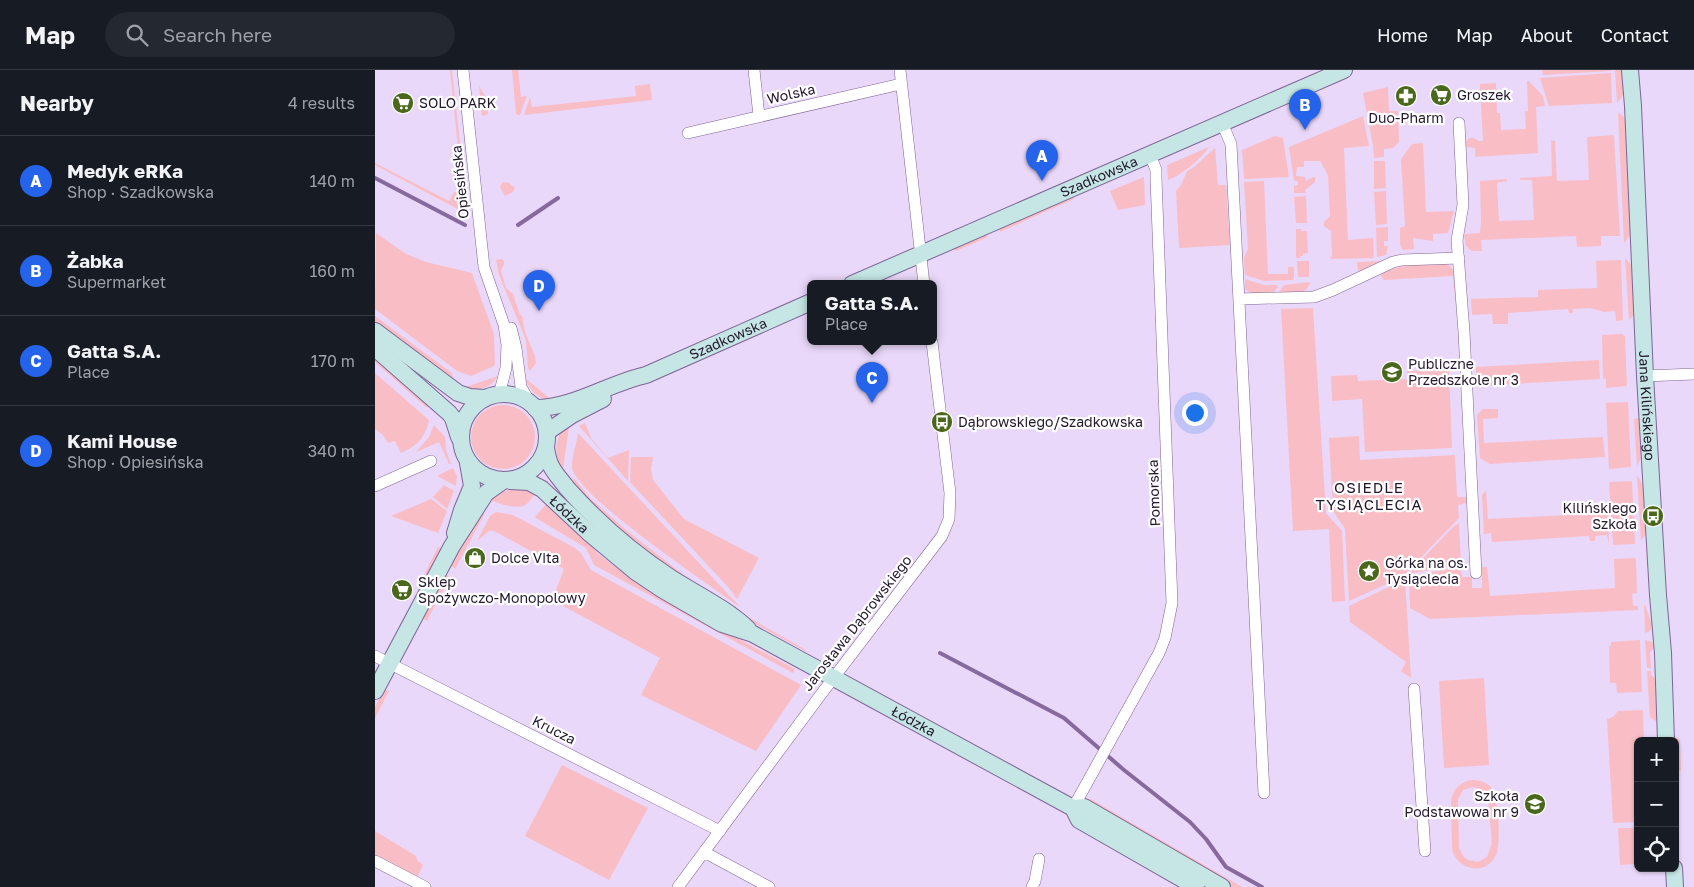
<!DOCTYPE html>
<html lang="en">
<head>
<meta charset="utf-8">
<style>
  :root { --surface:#171b24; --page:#242831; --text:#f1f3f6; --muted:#9ea1a6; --line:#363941; --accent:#2563eb }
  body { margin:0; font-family:"Golos Text",sans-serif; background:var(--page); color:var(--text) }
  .controls { position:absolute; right:15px; bottom:15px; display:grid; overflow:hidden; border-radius:8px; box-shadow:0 1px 4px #0004 }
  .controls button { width:45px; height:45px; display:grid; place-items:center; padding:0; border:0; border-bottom:1px solid var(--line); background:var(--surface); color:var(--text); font:25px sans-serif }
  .you { position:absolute; left:819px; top:342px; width:18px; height:18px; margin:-12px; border:4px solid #fff; border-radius:50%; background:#1a73e8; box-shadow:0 0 0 8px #1a73e833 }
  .badge { display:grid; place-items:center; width:32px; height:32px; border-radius:50%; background:var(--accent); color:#fff; font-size:16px; font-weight:700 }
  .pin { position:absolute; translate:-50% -41px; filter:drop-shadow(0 1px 2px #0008) }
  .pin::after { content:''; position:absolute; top:26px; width:18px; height:15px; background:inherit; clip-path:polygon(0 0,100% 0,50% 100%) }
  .popup { position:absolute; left:432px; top:210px; width:130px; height:65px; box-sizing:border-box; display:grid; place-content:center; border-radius:8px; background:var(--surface); filter:drop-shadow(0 1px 4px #0005); font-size:16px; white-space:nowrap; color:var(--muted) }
  .popup b { font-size:19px; color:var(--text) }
  .popup::after { content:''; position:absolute; left:50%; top:100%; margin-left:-10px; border:10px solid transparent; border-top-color:var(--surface) }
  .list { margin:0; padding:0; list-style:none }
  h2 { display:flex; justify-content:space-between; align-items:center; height:65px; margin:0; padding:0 20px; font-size:21px }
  h2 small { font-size:16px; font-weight:400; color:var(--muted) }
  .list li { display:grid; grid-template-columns:32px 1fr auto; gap:15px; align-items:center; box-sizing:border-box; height:90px; padding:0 20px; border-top:1px solid var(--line) }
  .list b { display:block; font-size:19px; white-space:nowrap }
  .list p { margin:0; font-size:16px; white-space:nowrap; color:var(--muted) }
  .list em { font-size:16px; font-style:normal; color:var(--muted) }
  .icon { flex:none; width:28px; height:28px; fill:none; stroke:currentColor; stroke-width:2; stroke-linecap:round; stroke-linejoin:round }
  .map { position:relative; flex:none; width:1319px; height:817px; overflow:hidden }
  header { display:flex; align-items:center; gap:30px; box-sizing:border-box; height:70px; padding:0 25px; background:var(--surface); border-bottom:1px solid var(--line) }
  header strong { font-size:24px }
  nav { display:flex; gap:28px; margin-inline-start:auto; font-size:18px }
  .search { width:350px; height:45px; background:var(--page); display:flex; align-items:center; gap:12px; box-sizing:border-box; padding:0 18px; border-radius:28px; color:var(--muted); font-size:19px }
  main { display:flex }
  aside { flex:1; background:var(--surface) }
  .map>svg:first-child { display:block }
  .green { fill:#f9bdc6; fill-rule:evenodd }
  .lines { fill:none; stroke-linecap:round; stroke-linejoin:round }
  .stream { stroke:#866a9e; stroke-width:4 }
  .street-casing { stroke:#7f6497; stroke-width:12 }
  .secondary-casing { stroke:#7f6497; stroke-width:18 }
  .street { stroke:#fff; stroke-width:11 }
  .secondary { stroke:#c5e6e4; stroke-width:16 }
  .labels { text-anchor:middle; stroke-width:4.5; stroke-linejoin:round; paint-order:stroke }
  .street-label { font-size:14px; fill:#22172c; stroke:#fff }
  .poi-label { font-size:14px; fill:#22172c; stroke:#fff; text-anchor:start }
  .neighbourhood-label { font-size:15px; letter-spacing:1px; fill:#22172c; stroke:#fff }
</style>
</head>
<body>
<header>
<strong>Map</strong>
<div class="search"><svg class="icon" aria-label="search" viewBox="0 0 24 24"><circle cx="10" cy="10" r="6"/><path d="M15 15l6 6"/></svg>Search here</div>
<nav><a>Home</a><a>Map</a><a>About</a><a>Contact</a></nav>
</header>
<main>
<aside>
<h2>Nearby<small>4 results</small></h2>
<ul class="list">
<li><span class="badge">A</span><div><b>Medyk eRKa</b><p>Shop · Szadkowska</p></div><em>140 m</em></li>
<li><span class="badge">B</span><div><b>Żabka</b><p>Supermarket</p></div><em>160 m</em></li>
<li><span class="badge">C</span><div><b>Gatta S.A.</b><p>Place</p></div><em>170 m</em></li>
<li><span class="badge">D</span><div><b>Kami House</b><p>Shop · Opiesińska</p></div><em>340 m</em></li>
</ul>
</aside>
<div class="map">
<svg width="1319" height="817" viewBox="0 0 1319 817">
  <rect width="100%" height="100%" fill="#ead8fa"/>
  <!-- green -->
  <path class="green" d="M75,0H77L89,110L79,106L75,100L85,98Z
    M137,0H143L146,27L152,26L145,45L141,44Z
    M1167,0H1235L1236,1L1168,5Z
    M1240,0H1248C1249,12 1252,25 1242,33Z
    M1236,3L1237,33L1174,36L1165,8Z
    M1152,11H1154L1168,26L1170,36L1161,37L1163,83L1100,87V78L1090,77V73L1094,68H1099L1104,71H1108L1105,14L1121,13L1122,43H1125L1126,60L1151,59L1150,41H1153Z
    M275,14L277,30L149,45L155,27L157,37L261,26L260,16Z
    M104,16L111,28L113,44L107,46Z
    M1013,17L1014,41H1023L1024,72L1018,78L1009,79V87L999,88L998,76L988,23Z
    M1243,43L1247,45L1251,50L1256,164L1249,173Z
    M988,46L994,76L969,78L973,170L998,168L999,188L955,189L957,185L956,161L949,156V152L955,146L953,105L945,91H929V97H922L921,106L930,107L931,111L938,107H940V112L930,120L931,123H919V116L923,115V111H919L914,77Z
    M1239,65L1245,166H1226V176L1202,177L1201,166L1106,170L1107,181H1097L1091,176L1089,164L1105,163L1106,152L1105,111L1132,109V111L1122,113L1124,151L1159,150L1157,110H1145V108L1177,106L1176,70L1180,71L1182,111L1214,110L1212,67Z
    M900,66L908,68L914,107L869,109L867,80Z
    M1048,73L1051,142L1079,141L1073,163L1058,164V171L1038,168L1039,179L1028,180L1025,174V158L1030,156L1026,89L1037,74Z
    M834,77C827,88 805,106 793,110L792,95Z
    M840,78L843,115H851L855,175L804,178L801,121L806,115L812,101L819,97Z
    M999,91H1010L1011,118L999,119Z
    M0,93L74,131L79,122H90L92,144L0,95Z
    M769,107L770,135L743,140L735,121Z
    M889,111L893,204H913V197H919V207L918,210L889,211L870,205L869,188L873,179L869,112Z
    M128,112L134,113L140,118L138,122L130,126L125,117Z
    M1011,121L1012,154L1001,155L999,122Z
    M931,126L932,153H921L919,127Z
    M696,127L699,129L625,162L624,158Z
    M1013,157V171H1009V176H1013L1011,185L1002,187L1001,158Z
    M921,159H926V161H932L933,183L928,184V186H925V188H921Z
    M1,163L31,184L51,192L97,203L119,264L120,295L117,297L96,306L82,301L0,239Z
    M610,164L613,167L581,181L578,178Z
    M1250,188L1258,197L1261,243L1254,250Z
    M126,189L129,191V195L126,200L131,218L138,224L145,245L147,246L150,262L160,286L161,293L155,301L153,298L151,270L124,205L121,190Z
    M1246,190L1248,250L1241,251L1240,241L1229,242L1215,238L1198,239V243H1194L1193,239L1133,243V254H1118L1117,244L1097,245L1096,229L1163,227V220L1222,218L1221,191Z
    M922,191H934V207H923Z
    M1006,191L985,201L983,200L982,192Z
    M1069,193C1083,197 1081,214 1082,226H1080L1078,206L1009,210L1006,206L1008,202L1032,195Z
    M870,209L889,215H902L903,217L897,224L876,223L870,219Z
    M935,212C932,227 914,223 902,224L909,215Z
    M938,238L951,443L967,461L970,531L957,532L954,459L918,461L906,239Z
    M0,246L77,303L78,308L76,310L0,254Z
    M1247,264L1250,266L1252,316L1231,318V309L1228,308L1227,265Z
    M0,285L57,334L54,337H51L0,292Z
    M1224,290L1225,309L1101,316V297Z
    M1074,300L1077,378L990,382L987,329L957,331L956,306L982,305L983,311L1032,309V301Z
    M0,303L54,350C50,368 42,376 26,383L20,371L13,373L8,365L0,359Z
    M123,306C115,319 103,321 88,318Z
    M150,308L178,331C164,329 155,322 150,308Z
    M1253,332L1256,397L1234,399L1231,333Z
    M96 367a32 32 0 1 1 64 0a32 32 0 1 1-64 0Z
    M1108,339H1123V348L1108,349L1109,373L1228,367L1230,387L1115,394L1105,388L1102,345Z
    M1266,347L1268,385L1262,396L1259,349Z
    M210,353L216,368L233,388L254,380L253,411L204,356Z
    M192,354L194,357L188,399H186C179,383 179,368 192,354Z
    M59,355L70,367L71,380L76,394H74L64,372L41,382L54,367Z
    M203,363L365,537C336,516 203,427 197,398C196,390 202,372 203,363Z
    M984,366L985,390L1080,385L1082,427H1091L1092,433L1083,435L1084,448L1027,507L974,531L970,459L958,441L954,368Z
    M256,387H278L276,399L278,410L309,449L384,488L362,529L353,517L255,412Z
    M78,398L82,406L81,416L62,406Z
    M1262,405L1269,417L1272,462L1266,471Z
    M200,409L215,428L251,460L309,505L366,543L431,580L430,581L355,540L304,506L234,452L195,410Z
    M1257,411L1260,474L1238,475L1234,412Z
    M69,415L79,421L72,439L58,427Z
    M148,418L162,422C158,426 154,433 150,435C143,440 120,433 113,429L122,422Z
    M1111,420L1113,449L1233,443L1234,475L1232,465L1220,466V471H1215L1214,466L1117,472L1116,463L1109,464L1107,425Z
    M56,429L72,441L63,463L16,446Z
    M173,432L214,470L222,483L259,511L293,531L420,599L418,603L219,495L211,478L161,448L160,447Z
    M107,441L109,445L80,499L75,494Z
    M121,442L138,445L200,478L206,483L216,500L426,615L381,681L266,625L285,588L177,530L189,499L119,461H114L102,471L115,446Z
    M1084,453L1086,494L1033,504L1077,458Z
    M63,477L67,479L53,505L50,506L49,505Z
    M1259,488L1261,489L1262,523L1257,524L1258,536H1263V540L1055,549L1035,538L1034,509L1057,502L1086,497L1087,507H1097V518H1107V497H1112L1115,526L1240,518L1239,489Z
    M70,505L75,506L52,551L49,549L48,546Z
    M1030,509L1036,608L1026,601L1031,592L975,552L974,536Z
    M1269,535H1270L1277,555L1275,561L1270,563Z
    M1265,570L1267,622L1242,623L1241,613H1235L1234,576H1236V572Z
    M1270,570L1277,572L1280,577L1275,582L1276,598H1272Z
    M1272,601H1276V605L1282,610V652L1275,647Z
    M1109,608L1114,695L1069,698L1064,611Z
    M9,619L14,621L0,648V637Z
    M1268,640L1269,671H1263V752L1238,753L1232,649L1238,647L1243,641Z
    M1299,666L1305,670L1306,701H1301L1300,671H1299Z
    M187,695L273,738L234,810L150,766Z
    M1095,710C1103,710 1110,711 1116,717C1124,727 1126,774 1121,785C1111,807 1083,800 1077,780L1076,731C1078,719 1084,714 1095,710ZM1098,717L1107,720L1113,728L1117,773L1112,787L1103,792L1093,790L1089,787L1084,778L1083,729L1088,720Z
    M714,728L867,817H854L713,731Z
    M1243,758H1263V794L1245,795Z
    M0,761L41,786L42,790L48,795L42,808L0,785Z"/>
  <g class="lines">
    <!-- stream -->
    <path class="stream" d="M0,108L90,155
      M143,155L183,128
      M565,583L689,648L749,700L815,752L831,769L851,797L887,817"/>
    <!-- street casing -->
    <g class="street-casing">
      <path id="street" d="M88,0L109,197L129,255L132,275L131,298L125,321L122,325
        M379,0L384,46
        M525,0L549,214
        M847,53L856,74L889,723
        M1084,53L1088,135L1082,170L1089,262L1101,503
        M313,63L526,14
        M864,229L939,227L958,220L1018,192L1027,190L1084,188
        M136,258L141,278L146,317L155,333
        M1270,306L1319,304
        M0,416L56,391
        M0,586L345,761
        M1039,619L1050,781
        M698,738L784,583L790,568L797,533L781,108V100L775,84
        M329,782L394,817
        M0,791L50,817
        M303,817L447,623L567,466L574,449L575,423L557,272
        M657,817L660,811L664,789"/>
    </g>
    <!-- secondary casing -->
    <g class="secondary-casing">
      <g id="secondary">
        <path id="s1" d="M1255,0L1258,36L1270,306L1283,525L1288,583L1291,671"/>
        <path id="s2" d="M477,214L969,0"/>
        <path d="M0,261L83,323L95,327L110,328"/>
        <path d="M0,278L74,343L78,348L84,367"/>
        <circle cx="129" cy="367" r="43"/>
        <path id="s3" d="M160,338C199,338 234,313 271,305L436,232"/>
        <path d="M172,362L197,345L228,329"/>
        <path d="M171,378C172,384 173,390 176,396C180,404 187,411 192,418C222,452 258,483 296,508C321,524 351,538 373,559"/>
        <path id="s4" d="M135,411L154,412L167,419L213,462L261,502L288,520L347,554L378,564L698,738L704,750L821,817"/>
        <path d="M80,463L87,440L97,416L93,393"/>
        <path d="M0,621L77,476L111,423L128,411"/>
        <path d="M698,738L709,737L847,817"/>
        <path d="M1299,798L1300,817"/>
      </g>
    </g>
    <!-- street -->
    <use href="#street" class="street"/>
    <!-- secondary -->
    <use href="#secondary" class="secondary"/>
  </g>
  <!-- icons -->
  <defs>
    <g id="supermarket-disc" transform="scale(1.125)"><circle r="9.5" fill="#4a681c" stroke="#fff"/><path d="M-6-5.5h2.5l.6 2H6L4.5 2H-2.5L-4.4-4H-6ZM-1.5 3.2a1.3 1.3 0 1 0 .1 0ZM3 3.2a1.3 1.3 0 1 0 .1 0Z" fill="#fff"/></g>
    <g id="pharmacy-disc" transform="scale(1.125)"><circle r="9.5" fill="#4a681c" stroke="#fff"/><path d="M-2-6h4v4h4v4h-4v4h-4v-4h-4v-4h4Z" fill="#fff"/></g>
    <g id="school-disc" transform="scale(1.125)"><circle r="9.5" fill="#4a681c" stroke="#fff"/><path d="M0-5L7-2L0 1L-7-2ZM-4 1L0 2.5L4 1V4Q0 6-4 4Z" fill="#fff"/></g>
    <g id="bus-disc" transform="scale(1.125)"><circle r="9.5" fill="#4a681c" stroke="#fff"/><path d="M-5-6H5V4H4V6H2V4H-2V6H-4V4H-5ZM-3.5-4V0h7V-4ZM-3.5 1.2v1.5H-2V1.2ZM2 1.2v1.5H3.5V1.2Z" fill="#fff"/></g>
    <g id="shop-disc" transform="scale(1.125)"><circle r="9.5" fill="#4a681c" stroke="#fff"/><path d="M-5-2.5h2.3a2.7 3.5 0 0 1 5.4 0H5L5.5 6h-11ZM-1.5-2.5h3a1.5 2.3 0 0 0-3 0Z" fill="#fff"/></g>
    <g id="sight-disc" transform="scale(1.125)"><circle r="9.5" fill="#4a681c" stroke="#fff"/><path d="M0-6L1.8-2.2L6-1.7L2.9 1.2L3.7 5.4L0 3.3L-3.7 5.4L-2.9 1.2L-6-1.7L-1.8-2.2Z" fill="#fff"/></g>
  </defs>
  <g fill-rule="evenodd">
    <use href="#supermarket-disc" x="1066" y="25"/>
    <use href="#pharmacy-disc" x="1031" y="26"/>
    <use href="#supermarket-disc" x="28" y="33"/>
    <use href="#school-disc" x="1017" y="302"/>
    <use href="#bus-disc" x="567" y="352"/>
    <use href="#bus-disc" x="1278" y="446"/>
    <use href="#shop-disc" x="100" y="488"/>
    <use href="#sight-disc" x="994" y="501"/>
    <use href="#supermarket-disc" x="27" y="520"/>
    <use href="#school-disc" x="1160" y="734"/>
  </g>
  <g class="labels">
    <!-- street labels -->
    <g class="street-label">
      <text transform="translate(416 24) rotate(-13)" y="5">Wolska</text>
      <text dy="5" stroke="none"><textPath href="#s2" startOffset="269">Szadkowska</textPath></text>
      <text transform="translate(85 112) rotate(-96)" y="5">Opiesińska</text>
      <text dy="5" stroke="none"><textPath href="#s3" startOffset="206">Szadkowska</textPath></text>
      <text dy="5" stroke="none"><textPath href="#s1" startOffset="336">Jana Kilińskiego</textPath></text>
      <text transform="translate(779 423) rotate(-92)" y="5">Pomorska</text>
      <text dy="5" stroke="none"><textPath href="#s4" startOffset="71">Łódzka</textPath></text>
      <text transform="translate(482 553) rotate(-52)" y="5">Jarosława Dąbrowskiego</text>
      <text dy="5" stroke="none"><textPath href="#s4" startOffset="475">Łódzka</textPath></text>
      <text transform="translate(179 660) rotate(27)" y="5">Krucza</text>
    </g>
    <!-- poi labels -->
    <g class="poi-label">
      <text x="1082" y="30">Groszek</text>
      <text x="44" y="38">SOLO PARK</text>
      <text x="1031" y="53" text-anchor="middle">Duo-Pharm</text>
      <text x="1033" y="299">Publiczne<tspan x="1033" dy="16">Przedszkole nr 3</tspan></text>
      <text x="583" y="357">Dąbrowskiego/Szadkowska</text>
      <text x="1262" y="443" text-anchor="end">Kilińskiego<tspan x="1262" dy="16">Szkoła</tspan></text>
      <text x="116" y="493">Dolce Vita</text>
      <text x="1010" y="498">Górka na os.<tspan x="1010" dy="16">Tysiąclecia</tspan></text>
      <text x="43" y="517">Sklep<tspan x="43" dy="16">Spożywczo-Monopolowy</tspan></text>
      <text x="1144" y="731" text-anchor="end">Szkoła<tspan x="1144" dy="16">Podstawowa nr 9</tspan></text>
    </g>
    <!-- neighbourhood labels -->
    <g class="neighbourhood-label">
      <text x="994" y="423">OSIEDLE<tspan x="994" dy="17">TYSIĄCLECIA</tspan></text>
    </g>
  </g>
</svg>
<div class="controls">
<button>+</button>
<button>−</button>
<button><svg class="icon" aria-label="locate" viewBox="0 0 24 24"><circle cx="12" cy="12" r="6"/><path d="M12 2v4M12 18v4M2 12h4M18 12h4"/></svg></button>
</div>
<div class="you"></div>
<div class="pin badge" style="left:667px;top:111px">A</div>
<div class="pin badge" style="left:930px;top:60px">B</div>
<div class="pin badge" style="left:497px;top:333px">C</div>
<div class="popup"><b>Gatta S.A.</b>Place</div>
<div class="pin badge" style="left:164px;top:241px">D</div>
</div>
</main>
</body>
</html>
